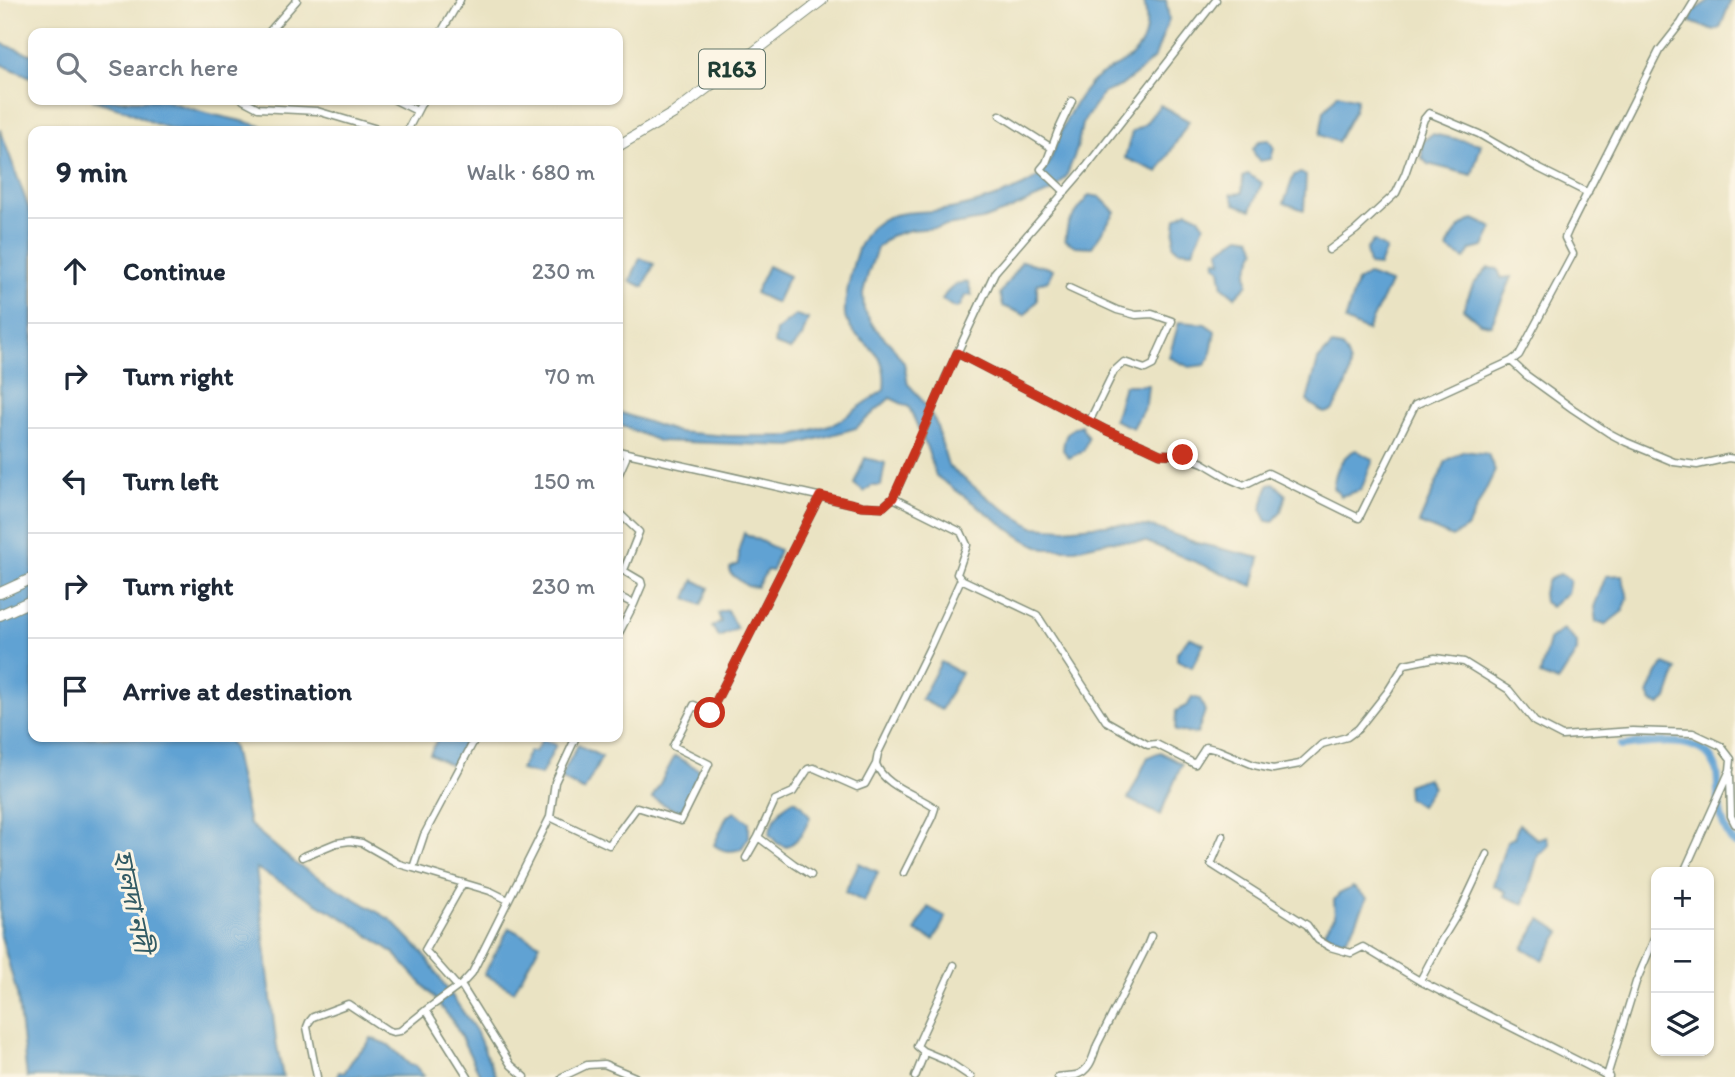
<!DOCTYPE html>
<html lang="en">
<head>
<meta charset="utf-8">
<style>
  :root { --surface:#fff; --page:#f6f6f7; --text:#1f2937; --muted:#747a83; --line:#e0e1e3 }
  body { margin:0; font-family:Itim,"Noto Sans Bengali",sans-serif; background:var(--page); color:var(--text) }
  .controls { position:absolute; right:21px; bottom:21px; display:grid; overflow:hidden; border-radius:14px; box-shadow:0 2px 5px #0004 }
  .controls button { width:63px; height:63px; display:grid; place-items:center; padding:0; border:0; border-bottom:2px solid var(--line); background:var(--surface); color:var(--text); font:35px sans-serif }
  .stop { position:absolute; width:21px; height:21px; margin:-16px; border:5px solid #c8321e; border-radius:50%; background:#fff }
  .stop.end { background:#c8321e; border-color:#fff; box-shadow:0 2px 7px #0008 }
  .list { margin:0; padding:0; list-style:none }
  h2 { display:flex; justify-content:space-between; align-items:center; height:91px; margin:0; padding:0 28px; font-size:30px }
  h2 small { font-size:23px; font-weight:400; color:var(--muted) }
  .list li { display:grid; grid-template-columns:46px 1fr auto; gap:21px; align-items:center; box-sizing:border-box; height:105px; padding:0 28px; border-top:2px solid var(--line) }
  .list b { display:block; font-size:26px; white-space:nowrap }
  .list em { font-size:23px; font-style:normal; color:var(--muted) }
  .icon { flex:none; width:38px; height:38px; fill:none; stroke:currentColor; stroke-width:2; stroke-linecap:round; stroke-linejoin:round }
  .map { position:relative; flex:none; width:1735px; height:1077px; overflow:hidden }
  .search { position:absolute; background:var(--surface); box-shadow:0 2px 5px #0004; left:28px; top:28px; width:595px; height:77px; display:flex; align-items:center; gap:18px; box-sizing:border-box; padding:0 24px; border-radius:14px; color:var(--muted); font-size:26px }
  .panel { position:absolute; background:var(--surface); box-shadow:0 2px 5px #0004; left:28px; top:126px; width:595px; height:616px; border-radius:14px }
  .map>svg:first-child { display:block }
  .water { fill:#60a2d3; stroke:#407084; stroke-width:2 }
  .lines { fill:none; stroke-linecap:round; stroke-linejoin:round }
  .canal { stroke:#60a2d3; stroke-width:8 }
  .street-casing { stroke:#84907c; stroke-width:9 }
  .primary-casing { stroke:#84907c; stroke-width:12 }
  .street { stroke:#fff; stroke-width:6 }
  .primary { stroke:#fff; stroke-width:10 }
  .route { stroke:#c8321e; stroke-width:9 }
  .labels { text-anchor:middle; stroke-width:6; stroke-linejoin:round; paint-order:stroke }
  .shield { fill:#fcf5e5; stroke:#617469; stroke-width:2 }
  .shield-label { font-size:23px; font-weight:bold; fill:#1f3d34 }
  .water-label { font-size:26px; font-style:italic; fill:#325b64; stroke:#fcf5e5 }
</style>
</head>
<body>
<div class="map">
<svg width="1735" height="1077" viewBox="0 0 1735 1077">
  <rect width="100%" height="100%" fill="#fcf5e5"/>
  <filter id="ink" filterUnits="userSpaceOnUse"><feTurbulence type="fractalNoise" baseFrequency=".0143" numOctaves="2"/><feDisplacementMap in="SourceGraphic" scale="14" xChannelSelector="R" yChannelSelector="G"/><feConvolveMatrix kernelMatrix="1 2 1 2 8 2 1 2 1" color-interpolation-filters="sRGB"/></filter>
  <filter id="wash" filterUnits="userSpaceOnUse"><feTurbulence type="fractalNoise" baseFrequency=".00686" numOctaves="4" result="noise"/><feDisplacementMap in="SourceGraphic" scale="28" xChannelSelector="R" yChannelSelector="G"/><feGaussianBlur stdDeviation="1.57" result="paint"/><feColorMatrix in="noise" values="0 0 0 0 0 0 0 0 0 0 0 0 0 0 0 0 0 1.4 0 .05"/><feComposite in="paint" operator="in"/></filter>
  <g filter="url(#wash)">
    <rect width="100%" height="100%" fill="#eae3c3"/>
    <!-- water -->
    <path class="water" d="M1144,0H1166L1169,19L1155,57L1139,72L1121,86L1103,93L1082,124L1077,149L1066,177L1055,190L1007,211L982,220L935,228L910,230L890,236L877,248L868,274L863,293L864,310L874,327L892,346L904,363L908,384L920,397L936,423L948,466L992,501L1033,527L1064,529L1114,524L1153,527L1197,543L1260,558L1253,586L1147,542L1111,541L1075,549H1045L1023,539L936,476L927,448L909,407L890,398L856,428L792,446L658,441L618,424V412L677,432L728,436H791L836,423L884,390C889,345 859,349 846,319C841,309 854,258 859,247C879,203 912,216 950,209C967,206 985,201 1001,195C1017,189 1036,182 1046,168C1053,158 1055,145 1060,134C1067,116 1077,99 1090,84C1104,68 1129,65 1140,46C1149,33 1147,15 1144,0Z
      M1710,0H1731L1720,28L1714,31L1691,22L1692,12Z
      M0,43L33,55V78L0,64Z
      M1338,94L1357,99L1354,111L1337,142L1320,135L1324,111Z
      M92,100H163L206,113L246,122L278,131H178L153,123L126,110Z
      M1160,105L1189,121L1158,172L1125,158L1132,132L1145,124Z
      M0,129L33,220V737H227L233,748L249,824L296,864L391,920L422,952L476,1031L496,1077H481L454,1023L432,995L394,953L348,921L256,868L276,1041L283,1077H27L17,994L0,932Z
      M1432,134L1481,144L1472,175L1428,164L1422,158V142Z
      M1269,140L1274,148L1271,159L1260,161L1255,156L1253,149L1259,141Z
      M1301,173L1306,176L1304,210L1284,203L1294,175Z
      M1248,174L1262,183L1251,210L1235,204L1231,194L1242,193L1243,177Z
      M1089,195L1100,197L1115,212L1092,247L1075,246L1065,240L1068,224Z
      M1187,211L1198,216L1204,225L1193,251L1178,250L1173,245L1176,218Z
      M1474,219L1493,228L1484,247L1471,250L1465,259L1447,249C1451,236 1462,223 1474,219Z
      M1240,236L1251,238L1256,249L1247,272L1248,284L1235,297L1223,287L1220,269L1215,265L1216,260L1221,261L1219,250Z
      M1373,241L1386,249L1379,266L1369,265L1366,250Z
      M640,258L654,264L644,287L630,281Z
      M1022,261L1053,269L1049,280L1037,284V301L1025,315L1003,306L1000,294Z
      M768,266L789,276L776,303L755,293Z
      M1488,268L1498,269L1501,278L1512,277L1491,325L1480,323L1463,309L1473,285Z
      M1368,275L1390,283L1367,331L1345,321L1357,282Z
      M965,282H968L972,295L965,296L960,306L956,308C950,307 948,302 942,300C946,291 956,283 965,282Z
      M796,315L808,319L802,337L790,350L774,344L776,331Z
      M1179,322L1205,324L1215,331L1210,358L1205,365L1189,367L1169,357Z
      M1332,345L1342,347C1360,370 1344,389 1332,411L1324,413L1307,401L1318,360Z
      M1124,385H1148L1146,404L1133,428L1114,420Z
      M1081,425L1088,438L1084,450L1069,458L1063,450C1064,436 1067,430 1081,425Z
      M1356,450L1373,460L1361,490L1341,496L1333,488C1335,472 1340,456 1356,450Z
      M1464,451L1488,454L1495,471L1467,528L1452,537L1419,523L1446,461Z
      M865,458L885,463L881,486H871L864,492L854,484Z
      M1274,483L1286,495L1281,511L1273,522L1267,521L1261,509L1269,485Z
      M744,533L779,550L772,571L767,570L757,587L747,586L730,573V568L739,564V549Z
      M1560,574L1570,580L1567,593L1551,607L1544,602L1543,592L1548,580Z
      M1622,575L1628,598L1623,611L1605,625L1596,622L1594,607L1606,576Z
      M694,580L709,588L701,605L686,598Z
      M727,610L737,629L719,637L712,627L721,622L718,613Z
      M1563,629L1577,642V651L1558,682L1540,675L1549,640Z
      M1189,637L1204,644L1192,667L1177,660V653Z
      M941,662L961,673L941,710L921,699Z
      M1664,664L1677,669L1667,699L1660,705L1652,702L1648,694L1657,673Z
      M1192,697L1200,699L1205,711L1197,734L1175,731L1176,711L1188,705Z
      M438,737H467L452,766L430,754Z
      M542,739L556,745L541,775L520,770L529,751L535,752Z
      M578,745L602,757L584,791L560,778Z
      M1160,752L1182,764L1160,815L1128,799L1148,757Z
      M675,756L703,772L680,813L652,798Z
      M1427,778L1433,787L1420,806L1408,798L1407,785Z
      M794,800L802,805L810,817C805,830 799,841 786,847L777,843L769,834C772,820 781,807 794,800Z
      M735,812L749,822V837L741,849C730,852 723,852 714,845L727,816Z
      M1519,824L1537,839L1546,836L1549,845L1538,856L1524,904L1504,896L1506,892L1493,885L1507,841L1514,838Z
      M859,863L878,872L864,902L845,892Z
      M1353,887L1367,898L1355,925L1345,940L1323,934L1335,916L1334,900L1339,894Z
      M928,907L946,917L934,940L915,931Z
      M1541,919L1561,932L1543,960L1523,948Z
      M509,928L540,944L514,991L484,974Z
      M371,1038L389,1045L410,1065L415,1066L424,1076L337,1077L339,1072L344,1073L355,1056L367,1045Z"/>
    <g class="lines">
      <!-- canal -->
      <path class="canal" d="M1621,746C1651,743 1707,731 1717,772C1718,778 1718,787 1718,794C1719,811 1723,831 1735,844"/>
    </g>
  </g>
  <g filter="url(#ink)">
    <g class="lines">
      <!-- street casing -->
      <g class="street-casing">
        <path id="street" d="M269,32L297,0
          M443,33V29L460,0
          M243,100L258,108L317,111L384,131
          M395,100L417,111
          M1000,115L1052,148
          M407,131L423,100
          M1065,192L1041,169L1046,163L1058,131L1072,101
          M1329,250L1356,230L1396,193L1405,174L1424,119L1429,113L1479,134L1538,168L1588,193
          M1069,288L1117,310L1136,315L1152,314L1172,321L1158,352L1153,365L1145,369L1124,362L1114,371L1089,422
          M957,353L1106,430L1143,446L1160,454L1183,455L1203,463L1230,479L1244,485L1268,473L1359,518L1415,405L1511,361L1519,355L1573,254L1565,238L1569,229L1659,51L1681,23L1695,0
          M1511,361L1526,375L1573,409L1609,433L1626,442L1674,462L1697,465L1728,458L1735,459
          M618,451L862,506L883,507L893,498L920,439L945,379L995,272L1086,167L1216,0
          M618,476L626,458L624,453
          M618,512L639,532L624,570V571L641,581L642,585L634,604L618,596
          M961,579L1037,615L1106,721L1148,745L1156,744L1195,764L1206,747L1218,750L1254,765L1273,769L1300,764L1322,744L1347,737L1358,729L1388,691L1405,664L1435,658L1464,662L1509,690L1535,722L1562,736L1632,731L1693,733L1721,746L1731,759L1730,770L1684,872
          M618,635L634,604
          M476,737L424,835L413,868L490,891L508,900
          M876,764C885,787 916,794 935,808L932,817L904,873
          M1730,774L1731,816L1735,824
          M550,817L609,845L637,807L681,821L709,764L673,746L694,705L710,713L820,496
          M1223,836L1211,864L1307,925L1318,940L1330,947L1351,953L1363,947L1420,981L1598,1071L1607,1076L1606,1077
          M758,837L794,864L811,875
          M302,857L336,843L350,841L362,843L399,864L413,868
          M746,858L758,837L775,800L793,792L808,769L814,768L857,787L865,784L876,764L878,753L931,645L961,579L957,574L967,545L961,532L893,498
          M1420,981L1441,941L1463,905L1487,854
          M459,986L426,1010L468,1077
          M458,987L425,950L463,883
          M923,1051L947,1061L971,1077
          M317,1077L307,1027L309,1022L313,1017L348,1004L387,1030L393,1032L400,1031L426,1010
          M525,1077L511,1065L461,985L472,973L550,817L555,782L576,737
          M562,1077L587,1065L604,1064L635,1077
          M915,1077L923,1057V1051L917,1046L954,965
          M1058,1077C1063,1076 1070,1076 1076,1075C1090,1071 1093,1057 1097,1045L1147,946L1151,936
          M1609,1077L1607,1076L1636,982L1656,935"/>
      </g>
      <!-- primary casing -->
      <g class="primary-casing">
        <path id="primary" d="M618,146L674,113L822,0
          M0,593L33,578
          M0,615L33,600"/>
      </g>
      <!-- street -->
      <use href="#street" class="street"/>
      <!-- primary -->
      <use href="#primary" class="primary"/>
    </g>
  </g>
  <g class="lines" filter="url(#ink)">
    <!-- route -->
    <path class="route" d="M710,713L820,496L862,506L883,507L893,498L957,353L1106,430L1143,446L1160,454L1183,455"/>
  </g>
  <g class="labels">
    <!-- shield labels -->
    <rect class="shield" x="699" y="49.5" width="66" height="39" rx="5"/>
    <g class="shield-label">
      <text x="732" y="77">R163</text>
    </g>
    <!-- water labels -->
    <g class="water-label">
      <text transform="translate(133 901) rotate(78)" y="9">হালদা নদী</text>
    </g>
  </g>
</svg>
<div class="controls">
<button>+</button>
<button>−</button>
<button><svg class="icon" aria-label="layers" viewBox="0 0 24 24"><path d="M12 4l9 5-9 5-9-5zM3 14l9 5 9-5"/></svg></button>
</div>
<div class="stop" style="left:710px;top:713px"></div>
<div class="stop end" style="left:1183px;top:455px"></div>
<div class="search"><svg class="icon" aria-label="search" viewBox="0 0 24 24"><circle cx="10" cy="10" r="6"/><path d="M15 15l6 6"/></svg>Search here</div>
<section class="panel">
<h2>9 min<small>Walk · 680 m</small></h2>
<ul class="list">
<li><svg class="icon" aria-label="ahead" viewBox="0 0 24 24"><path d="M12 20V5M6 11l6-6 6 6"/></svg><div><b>Continue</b></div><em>230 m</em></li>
<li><svg class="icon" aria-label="right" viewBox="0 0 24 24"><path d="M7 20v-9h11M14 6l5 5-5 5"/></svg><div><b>Turn right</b></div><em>70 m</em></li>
<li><svg class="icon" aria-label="left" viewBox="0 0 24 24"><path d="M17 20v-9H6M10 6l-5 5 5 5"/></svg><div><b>Turn left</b></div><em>150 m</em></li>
<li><svg class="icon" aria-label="right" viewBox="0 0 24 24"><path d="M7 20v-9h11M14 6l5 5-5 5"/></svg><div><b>Turn right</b></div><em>230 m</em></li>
<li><svg class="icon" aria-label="arrive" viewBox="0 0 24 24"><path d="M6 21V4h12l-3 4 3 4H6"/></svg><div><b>Arrive at destination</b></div></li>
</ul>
</section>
</div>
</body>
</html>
